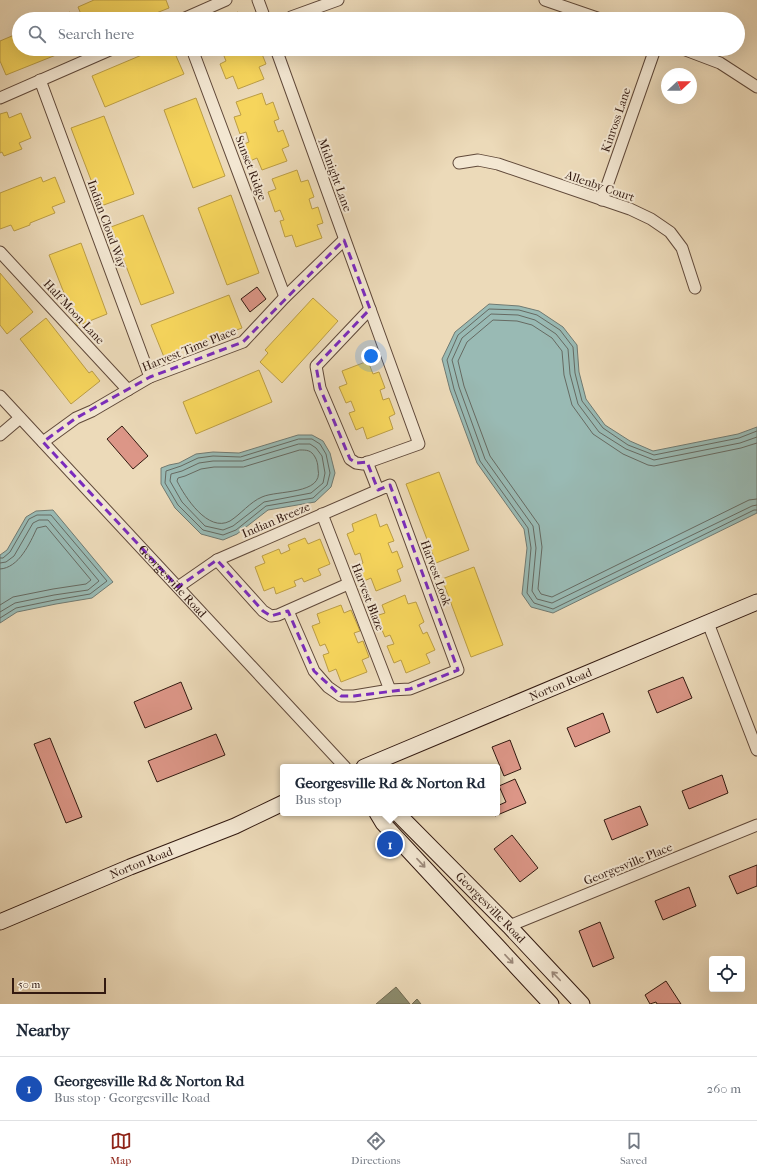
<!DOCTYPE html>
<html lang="en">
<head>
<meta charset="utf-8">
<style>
  :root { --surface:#fff; --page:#f6f6f7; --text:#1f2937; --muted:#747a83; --line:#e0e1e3; --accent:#8f2418 }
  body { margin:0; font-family:"IM FELL French Canon",serif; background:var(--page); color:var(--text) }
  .controls { position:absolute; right:12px; bottom:12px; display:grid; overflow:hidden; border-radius:4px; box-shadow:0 4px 16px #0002 }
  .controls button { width:36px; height:36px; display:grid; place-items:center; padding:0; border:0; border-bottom:1px solid var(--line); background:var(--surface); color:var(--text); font:20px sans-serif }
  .compass { position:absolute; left:661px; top:68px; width:36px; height:36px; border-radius:50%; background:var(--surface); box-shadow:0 4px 16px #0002; rotate:68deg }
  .scale { position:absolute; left:12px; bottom:10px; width:94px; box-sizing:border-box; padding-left:4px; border:2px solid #321910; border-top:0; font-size:11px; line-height:14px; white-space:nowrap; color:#321910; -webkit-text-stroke:3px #f3e7d2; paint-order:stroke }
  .you { position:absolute; left:371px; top:356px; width:14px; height:14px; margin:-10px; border:3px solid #fff; border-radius:50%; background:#1a73e8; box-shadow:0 0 0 6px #1a73e833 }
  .badge { display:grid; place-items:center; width:26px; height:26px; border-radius:50%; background:var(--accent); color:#fff; font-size:13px; font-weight:700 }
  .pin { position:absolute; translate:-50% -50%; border:2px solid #fff; box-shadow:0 1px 4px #0006 }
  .popup { position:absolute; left:280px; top:764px; width:220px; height:52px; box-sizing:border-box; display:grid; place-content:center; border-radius:4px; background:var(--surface); filter:drop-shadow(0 1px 3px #0005); font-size:13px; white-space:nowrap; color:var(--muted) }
  .popup b { font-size:15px; color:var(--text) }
  .popup::after { content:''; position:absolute; left:50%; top:100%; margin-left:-8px; border:8px solid transparent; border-top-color:var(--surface) }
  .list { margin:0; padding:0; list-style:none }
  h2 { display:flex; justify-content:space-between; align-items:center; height:52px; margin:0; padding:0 16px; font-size:17px }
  h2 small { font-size:13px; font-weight:400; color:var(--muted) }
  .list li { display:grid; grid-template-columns:26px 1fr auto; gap:12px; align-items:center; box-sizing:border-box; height:64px; padding:0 16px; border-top:1px solid var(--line) }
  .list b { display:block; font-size:15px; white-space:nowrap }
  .list p { margin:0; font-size:13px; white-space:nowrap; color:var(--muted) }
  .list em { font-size:13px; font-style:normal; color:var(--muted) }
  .icon { flex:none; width:22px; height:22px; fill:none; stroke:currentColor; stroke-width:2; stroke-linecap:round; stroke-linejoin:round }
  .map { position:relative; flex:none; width:757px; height:1004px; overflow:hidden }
  .search { position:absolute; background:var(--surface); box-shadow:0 4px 16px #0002; left:12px; right:12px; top:12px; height:44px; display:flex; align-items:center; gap:10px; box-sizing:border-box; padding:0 14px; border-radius:22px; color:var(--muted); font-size:15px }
  .sheet { height:116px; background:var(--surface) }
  nav { display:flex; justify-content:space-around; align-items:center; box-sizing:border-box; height:56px; border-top:1px solid var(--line); background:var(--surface); font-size:11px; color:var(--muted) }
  nav a { display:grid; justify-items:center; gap:2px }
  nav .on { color:var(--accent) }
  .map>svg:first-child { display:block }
  .water { fill:#99bab4; stroke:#707a72 }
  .homes { fill:#f6d55c; stroke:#bb9d45 }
  .industry { fill:#8c8c6e; stroke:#716a52 }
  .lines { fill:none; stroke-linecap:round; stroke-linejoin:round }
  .shore { stroke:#666a62; stroke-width:1 }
  .building { fill:#dc9687; stroke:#321910 }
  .minor-casing { stroke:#60493a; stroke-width:13 }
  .secondary-casing { stroke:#321910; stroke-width:17 }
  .minor { stroke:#f3e7d2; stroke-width:11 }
  .secondary { stroke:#f3e7d2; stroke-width:15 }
  .oneway { stroke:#9c8a7b }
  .marked { fill:none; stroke:#7b2cbf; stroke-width:3; stroke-dasharray:8 5; stroke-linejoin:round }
  .labels { text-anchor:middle; stroke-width:4; stroke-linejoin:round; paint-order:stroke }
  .street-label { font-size:12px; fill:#321910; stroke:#f3e7d2 }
</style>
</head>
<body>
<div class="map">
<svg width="757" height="1004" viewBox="0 0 757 1004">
  <rect width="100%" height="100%" fill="#ecdab9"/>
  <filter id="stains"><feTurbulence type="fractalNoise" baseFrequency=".005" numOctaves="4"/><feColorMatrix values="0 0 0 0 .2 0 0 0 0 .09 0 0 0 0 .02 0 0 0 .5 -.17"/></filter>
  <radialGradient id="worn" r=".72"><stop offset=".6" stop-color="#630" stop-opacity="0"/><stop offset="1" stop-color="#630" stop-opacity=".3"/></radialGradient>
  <!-- water -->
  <path class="water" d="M489,304L519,306L539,311L563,327L577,345L579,372L586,399L605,425L630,441L653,451L738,434L757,427V513L553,613L531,607L522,594L527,548L524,529L477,463L450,390L442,359L455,332Z
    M298,435H312L323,441L330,453L335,473L331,487L315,502L268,510L237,534L223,540L201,534L175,508L161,484V468L169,465L179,463L196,454L213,452L239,453Z
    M53,510L113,582L92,598L56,604L17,612L0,623V555L7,550L26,517L36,511Z"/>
  <!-- homes -->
  <path class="homes" d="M94,0H166L169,8L141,19H83L78,7Z
    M70,12L73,19H54Z
    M238,12L241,19H220Z
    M19,33V49H71L6,75L0,61V41Z
    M156,49H173L184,74L105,107L92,76Z
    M215,49H254V51L260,49L266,64L259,67L264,79L238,89L233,76L226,79L220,64L226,61L222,51L217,53Z
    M262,93L266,105L273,102L279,119L274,121L278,132L283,130L289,146L282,149L287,161L262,170L257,158L250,161L244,144L249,142L246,132L240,134L234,117L241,115L236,102Z
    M196,98L225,176L193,188L164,110Z
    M7,112L9,118L21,113L31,138L19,143L22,149L4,156L2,152L0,153V114Z
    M104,116L134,194L101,206L71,128Z
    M297,170L301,182L308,180L314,197L309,199L312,209L318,207L323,223L317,225L322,238L296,247L292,235L285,237L280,221L284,220L280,210L275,212L268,192L276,189L272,179Z
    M41,177L43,182L55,177L65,202L52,207L55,213L30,223V225L14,231L11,225L0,229V193Z
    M231,195L259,273L227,285L198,208Z
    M143,215L174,293L141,305L111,227Z
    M81,243L107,314L77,326L49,255Z
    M0,273L33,312L7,334L0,325Z
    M229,295L242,328L164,357L151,325Z
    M313,298L338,321L282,383L260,362L268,353L265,350Z
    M46,318L89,373L92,371L100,381L71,404L20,339Z
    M368,361L373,374L379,372L385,388L380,390L383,400L389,398L395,414L389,417L393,429L367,439L363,427L356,430L349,413L355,411L351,401L346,403L339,387L347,384L342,371Z
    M259,370L272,402L196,434L183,402Z
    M439,472L469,550L436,563L406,484Z
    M376,514L380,527L387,524L394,541L388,543L392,553L397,551L403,567L397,570L401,581L376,591L371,578L364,581L357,565L363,563L360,553L355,555L347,534L354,531L352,524Z
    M305,538L308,544L320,539L330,564L318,569L321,575L304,582L302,578L294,581L296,586L276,594L274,587L264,591L255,567L265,563L262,556L279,549L281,554L290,550L288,545Z
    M474,567L503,645L471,657L442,579Z
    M405,595L408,604L416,602L424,622L419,625L423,634L427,632L435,650L426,654L430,663L406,673L401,660L394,663L387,646L394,644L390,635L385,637L376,616L385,613L382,605Z
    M341,605L344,613L351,610L360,631L354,633L358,643L363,641L369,657L362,660L367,672L341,682L336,669L329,672L323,655L329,653L325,644L320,646L312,626L320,623L317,614Z"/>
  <!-- industry -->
  <path class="industry" d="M396,987L410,1004H376Z
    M417,999L421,1004H412Z"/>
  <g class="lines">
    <!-- shore -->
    <path class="shore" d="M757,431L739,438L654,455L628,445L603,428L582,401L575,373L573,347L560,330L537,315L519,310L489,309L458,335L447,360L454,389L480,461L528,528L531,548L527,593L534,603L553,609L754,510H757
      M757,437L740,443L654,460L626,449L599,432L578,404L570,374L568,349L556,334L535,320L518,315L491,314L462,338L452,360L459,387L485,459L533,526L536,548L532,591L537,599L552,603L752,506L757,505
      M299,439H312L320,444L326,454L330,473L327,485L313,498L266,506L236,530L223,535L203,530L178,505L165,483L166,471L181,466L198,458L213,456L240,457Z
      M757,443L741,448L654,466L648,465L623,454L593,434L572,405L564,375L562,351L552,338L532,325L517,321L493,320L467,342L458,361L464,386L490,456L539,525L542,547L538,589L541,594L552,597L749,500L757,499
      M299,444H310L316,448L322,456L325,473L323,483L311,493L264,502L233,526L223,530L205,526L182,502L170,481L171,474L182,471L199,463L213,461H242Z
      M300,450C307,450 311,450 315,457C317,460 318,465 318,469C324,495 277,490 262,497C250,502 241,514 230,521C208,533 185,497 177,481L178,478L185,476L201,469L214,467H243Z
      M0,558H3L10,552L29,519L37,515H51L107,581L90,594L55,600L16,608L0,618
      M0,563L6,562L14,556L33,523L39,520H48L99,581L88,590L54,595L15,603L0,612
      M0,569C19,568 30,543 37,528L46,526L91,580L86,584L53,589L13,597L0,605"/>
  </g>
  <!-- building -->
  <path class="building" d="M257,287L266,299L250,312L241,299Z
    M122,426L148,456L133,469L107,439Z
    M683,677L692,698L657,713L648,691Z
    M181,682L192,709L145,728L134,702Z
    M603,713L610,732L575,747L567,728Z
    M216,734L225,755L157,782L148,761Z
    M50,738L82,817L66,823L34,744Z
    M510,740L521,769L504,776L492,747Z
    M722,775L728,793L689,809L682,791Z
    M515,779L526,803L495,816L494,813H497V806L506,802L499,786Z
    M640,806L648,825L612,840L604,820Z
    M512,835L538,868L520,882L494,849Z
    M757,865V886L737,894L729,876Z
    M689,887L696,906L663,920L655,901Z
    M600,922L614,958L593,967L579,931Z
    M666,981L681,1004H657L656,1002L650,1004L645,995Z"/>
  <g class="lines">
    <!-- minor casing -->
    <g class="minor-casing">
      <g id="minor">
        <path d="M258,0L265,19"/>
        <path d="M545,0L600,19"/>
        <path d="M291,17L338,0"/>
        <path d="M183,19L226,0"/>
        <path d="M192,49L285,297"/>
        <path d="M276,49L370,309"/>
        <path d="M683,49L720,63L757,87"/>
        <path d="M40,80L150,377"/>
        <path d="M0,98L112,49"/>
        <path d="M459,163L478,160L498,164L630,209L651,219L670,232L682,248L695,288"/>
        <path d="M602,200L655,49"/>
        <path d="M0,252L128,390"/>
        <path d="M370,309L419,444L363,464L356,463L350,459L320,388L316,366Z"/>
        <path id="s1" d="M0,396L345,767"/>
        <path d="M0,435L20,418"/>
        <path d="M43,442L76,418L92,411L150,377L243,342L285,297L344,240"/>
        <path d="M367,462L378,490"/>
        <path d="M322,514L390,690"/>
        <path d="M217,560L263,611L271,616L278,615L348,584"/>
        <path d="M178,587L217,560L390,485L458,670L410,689L390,690L354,696H341L328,687L314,671L288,611"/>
        <path d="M708,623L757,750"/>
        <path d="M509,926L757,825"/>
      </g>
    </g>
    <!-- secondary casing -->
    <g class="secondary-casing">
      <g id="secondary">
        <path id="s2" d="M364,767L757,602"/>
        <path d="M377,813L383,823L551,1004"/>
        <path id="s3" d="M397,813L509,926L582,1004"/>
        <path id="s4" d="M0,922L130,867L235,826L283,803"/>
      </g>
    </g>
    <!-- minor -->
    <use href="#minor" class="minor"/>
    <!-- secondary -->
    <use href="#secondary" class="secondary"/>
  </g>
  <!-- one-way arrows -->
  <defs><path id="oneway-shaft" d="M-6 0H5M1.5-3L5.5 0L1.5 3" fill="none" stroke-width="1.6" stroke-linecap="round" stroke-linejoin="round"/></defs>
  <g class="oneway">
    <use href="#oneway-shaft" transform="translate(421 863) rotate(47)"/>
    <use href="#oneway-shaft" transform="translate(509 959) rotate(47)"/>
    <use href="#oneway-shaft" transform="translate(556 976) rotate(-134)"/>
  </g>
  <!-- marked area -->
  <path class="marked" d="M344,240L370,309L316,366L320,388L350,459L356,463L367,462L378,490L390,485L458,670L410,689L354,696H341L314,671L288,611L271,616L263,611L217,560L178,587L43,442L76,418L150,377L243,342Z"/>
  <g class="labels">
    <!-- street labels -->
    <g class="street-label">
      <text transform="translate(616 120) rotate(-71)" y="4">Kinross Lane</text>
      <text transform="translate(251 168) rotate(69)" y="4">Sunset Ridge</text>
      <text transform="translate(335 175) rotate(70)" y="4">Midnight Lane</text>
      <text transform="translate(600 186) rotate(19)" y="4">Allenby Court</text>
      <text transform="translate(107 224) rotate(70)" y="4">Indian Cloud Way</text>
      <text transform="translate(74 312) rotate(47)" y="4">Half Moon Lane</text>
      <text transform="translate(189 349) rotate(-22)" y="4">Harvest Time Place</text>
      <text transform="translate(276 520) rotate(-23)" y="4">Indian Breeze</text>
      <text transform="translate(436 573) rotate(70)" y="4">Harvest Look</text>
      <text dy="4" stroke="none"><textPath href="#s1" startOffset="253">Georgesville Road</textPath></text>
      <text transform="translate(368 597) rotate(69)" y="4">Harvest Blaze</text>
      <text dy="4" stroke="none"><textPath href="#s2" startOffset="213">Norton Road</textPath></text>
      <text dy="4" stroke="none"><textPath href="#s4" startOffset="153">Norton Road</textPath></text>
      <text transform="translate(628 864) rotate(-22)" y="4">Georgesville Place</text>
      <text dy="4" stroke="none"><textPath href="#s3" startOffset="133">Georgesville Road</textPath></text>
    </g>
  </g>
  <rect width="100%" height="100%" filter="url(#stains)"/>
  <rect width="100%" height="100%" fill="url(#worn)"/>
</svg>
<div class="controls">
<button><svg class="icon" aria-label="locate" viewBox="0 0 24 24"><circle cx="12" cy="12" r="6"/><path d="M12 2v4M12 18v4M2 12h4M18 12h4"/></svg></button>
</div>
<svg class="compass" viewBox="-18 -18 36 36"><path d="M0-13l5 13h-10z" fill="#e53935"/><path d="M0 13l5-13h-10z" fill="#747a83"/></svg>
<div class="scale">50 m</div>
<div class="you"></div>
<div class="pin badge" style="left:390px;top:844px;background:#1a4fb4">1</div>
<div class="popup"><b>Georgesville Rd &amp; Norton Rd</b>Bus stop</div>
<div class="search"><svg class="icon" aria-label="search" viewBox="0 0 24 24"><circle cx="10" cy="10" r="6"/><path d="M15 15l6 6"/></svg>Search here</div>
</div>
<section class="sheet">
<h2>Nearby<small></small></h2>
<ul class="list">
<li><span class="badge" style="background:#1a4fb4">1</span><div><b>Georgesville Rd &amp; Norton Rd</b><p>Bus stop · Georgesville Road</p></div><em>260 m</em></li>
</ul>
</section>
<nav>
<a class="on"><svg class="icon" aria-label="map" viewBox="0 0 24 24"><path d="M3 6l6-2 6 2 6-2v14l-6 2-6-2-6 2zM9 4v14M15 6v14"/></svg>Map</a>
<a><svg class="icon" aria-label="directions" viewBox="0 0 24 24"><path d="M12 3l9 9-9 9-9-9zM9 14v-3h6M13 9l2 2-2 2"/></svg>Directions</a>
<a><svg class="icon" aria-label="saved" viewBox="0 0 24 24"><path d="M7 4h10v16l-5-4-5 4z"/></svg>Saved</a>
</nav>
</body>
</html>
